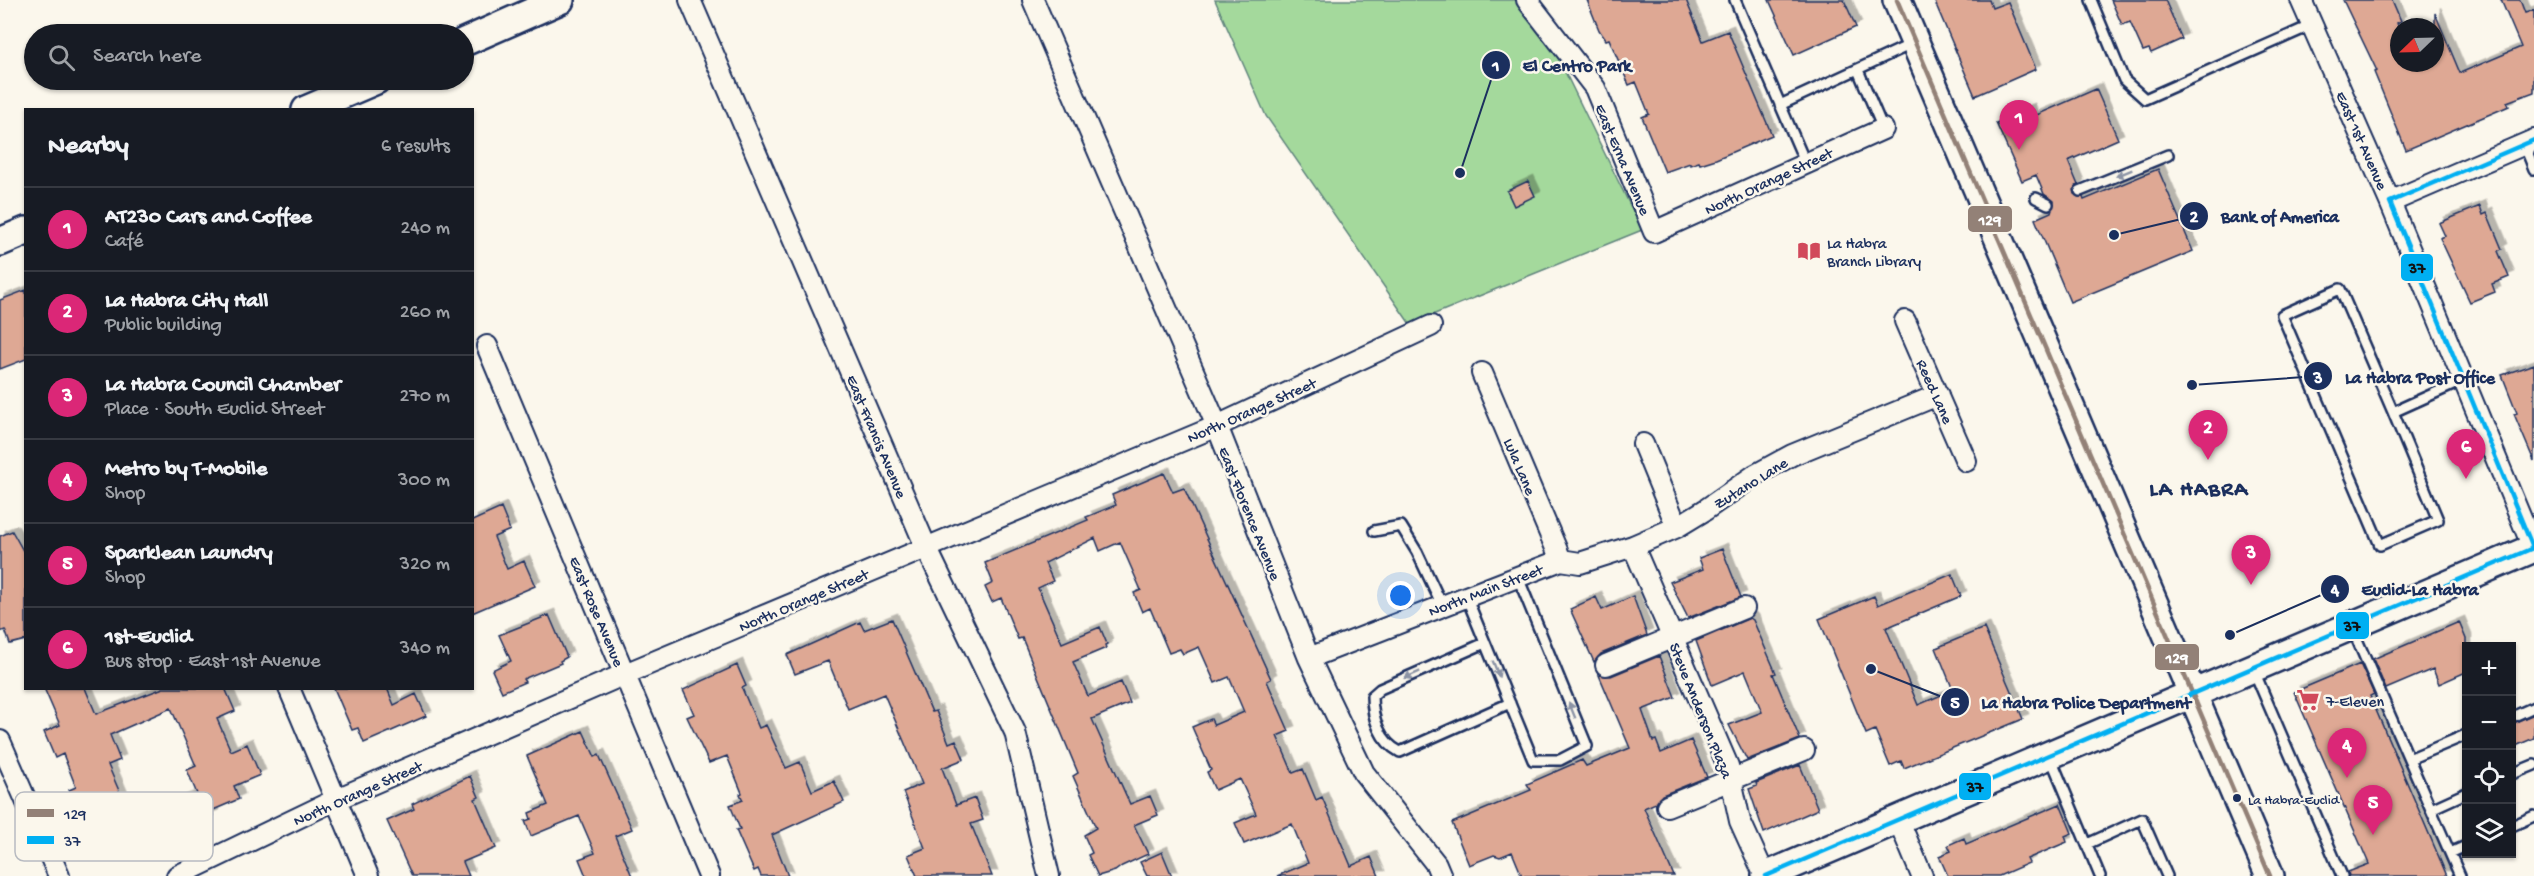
<!DOCTYPE html>
<html lang="en">
<head>
<meta charset="utf-8">
<style>
  :root { --surface:#171b24; --page:#242831; --text:#f1f3f6; --muted:#9ea1a6; --line:#363941; --accent:#db2777 }
  body { margin:0; font-family:"Gochi Hand",sans-serif; background:var(--page); color:var(--text) }
  .controls { position:absolute; right:18px; bottom:18px; display:grid; overflow:hidden; border-radius:0px; box-shadow:0 2px 4px #0004 }
  .controls button { width:54px; height:54px; display:grid; place-items:center; padding:0; border:0; border-bottom:2px solid var(--line); background:var(--surface); color:var(--text); font:30px sans-serif }
  .compass { position:absolute; left:2390px; top:18px; width:54px; height:54px; border-radius:50%; background:var(--surface); box-shadow:0 2px 4px #0004; rotate:247deg }
  .you { position:absolute; left:1401px; top:596px; width:21px; height:21px; margin:-15px; border:4px solid #fff; border-radius:50%; background:#1a73e8; box-shadow:0 0 0 9px #1a73e833 }
  .badge { display:grid; place-items:center; width:39px; height:39px; border-radius:50%; background:var(--accent); color:#fff; font-size:20px; font-weight:700 }
  .pin { position:absolute; translate:-50% -50px; filter:drop-shadow(0 2px 3px #0008) }
  .pin::after { content:''; position:absolute; top:32px; width:21px; height:18px; background:inherit; clip-path:polygon(0 0,100% 0,50% 100%) }
  .list { margin:0; padding:0; list-style:none }
  h2 { display:flex; justify-content:space-between; align-items:center; height:78px; margin:0; padding:0 24px; font-size:26px }
  h2 small { font-size:20px; font-weight:400; color:var(--muted) }
  .list li { display:grid; grid-template-columns:39px 1fr auto; gap:18px; align-items:center; box-sizing:border-box; height:84px; padding:0 24px; border-top:2px solid var(--line) }
  .list b { display:block; font-size:22px; white-space:nowrap }
  .list p { margin:0; font-size:20px; white-space:nowrap; color:var(--muted) }
  .list em { font-size:20px; font-style:normal; color:var(--muted) }
  .icon { flex:none; width:33px; height:33px; fill:none; stroke:currentColor; stroke-width:2; stroke-linecap:round; stroke-linejoin:round }
  .map { position:relative; flex:none; width:2534px; height:876px; overflow:hidden }
  .search { position:absolute; background:var(--surface); box-shadow:0 2px 4px #0004; left:24px; top:24px; width:450px; height:66px; display:flex; align-items:center; gap:15px; box-sizing:border-box; padding:0 21px; border-radius:33px; color:var(--muted); font-size:22px }
  .panel { position:absolute; background:var(--surface); box-shadow:0 2px 4px #0004; left:24px; top:108px; width:450px; height:582px; border-radius:0px }
  .map>svg:first-child { display:block }
  .green { fill:#a4d99c; stroke:#60847d; stroke-width:1.5 }
  .building { fill:#dea894; stroke:#1b2f5e; stroke-width:1.5; fill-rule:evenodd; filter:url(#shadow) }
  .lines { fill:none; stroke-linecap:round; stroke-linejoin:round }
  .lane-casing { stroke:#1b2f5e; stroke-width:14 }
  .street-casing { stroke:#1b2f5e; stroke-width:24 }
  .secondary-casing { stroke:#1b2f5e; stroke-width:32 }
  .lane { stroke:#fbf7ec; stroke-width:9 }
  .street { stroke:#fbf7ec; stroke-width:20 }
  .secondary { stroke:#fbf7ec; stroke-width:27 }
  .bus-1-casing { stroke:#fbf7ec; stroke-width:9 }
  .bus-2-casing { stroke:#fbf7ec; stroke-width:9 }
  .bus-1 { stroke:#938177; stroke-width:4.5 }
  .bus-2 { stroke:#00aff2; stroke-width:4.5 }
  .oneway { fill:#8b93a5 }
  .bus-dot { fill:#1b2f5e; stroke:#fbf7ec; stroke-width:2 }
  .labels { text-anchor:middle; stroke-width:5; stroke-linejoin:round; paint-order:stroke }
  .bus-label { font-size:14px; fill:#1b2f5e; stroke:#fbf7ec; text-anchor:start }
  .street-label { font-size:16px; fill:#1b2f5e; stroke:#fbf7ec }
  .poi-label { font-size:16px; fill:#1b2f5e; stroke:#fbf7ec; text-anchor:start }
  .district-label { font-size:22px; font-weight:bold; letter-spacing:1.5px; fill:#1b2f5e; stroke:#fbf7ec }
  .key { fill:#fbf7ec; stroke:#b8bbc1; stroke-width:1.5 }
  .key-label { font-size:16px; fill:#1b2f5e }
  .leader { fill:none; stroke:#1b2f5e; stroke-width:2 }
  .callout-dot { fill:#1b2f5e; stroke:#fbf7ec; stroke-width:2 }
  .mark-label { font-size:18px; text-anchor:middle; font-weight:bold; fill:#fff }
  .callout-label { font-size:18px; text-anchor:middle; font-weight:bold; fill:#1b2f5e; stroke:#fbf7ec; stroke-width:5; stroke-linejoin:round; paint-order:stroke }
  .line-badge { stroke:#fbf7ec; stroke-width:2 }
  .badge-label { font-size:16px; text-anchor:middle; font-weight:bold; fill:#fff }
  .pale-badge-label { font-size:16px; text-anchor:middle; font-weight:bold; fill:#111 }
</style>
</head>
<body>
<div class="map">
<svg width="2534" height="876" viewBox="0 0 2534 876">
  <defs>
    <filter id="shadow"><feDropShadow dx="5.5" dy="-5.5" stdDeviation="0" flood-color="#0004"/></filter>
  </defs>
  <rect width="100%" height="100%" fill="#fbf7ec"/>
  <filter id="ink" filterUnits="userSpaceOnUse"><feTurbulence type="fractalNoise" baseFrequency=".0167" numOctaves="2"/><feDisplacementMap in="SourceGraphic" scale="12" xChannelSelector="R" yChannelSelector="G"/><feConvolveMatrix kernelMatrix="1 2 1 2 8 2 1 2 1" color-interpolation-filters="sRGB"/></filter>
  <g filter="url(#ink)">
    <!-- green -->
    <path class="green" d="M1215,0H1530L1642,230L1410,324L1266,116Z"/>
    <!-- building -->
    <path class="building" d="M1587,0H1686L1703,41L1728,31L1772,135L1716,159L1700,164L1699,162L1690,165V163L1665,172L1642,117L1649,114L1636,82L1629,85L1609,39L1606,40L1599,30Z
      M1769,0H1844L1856,27L1794,55Z
      M1934,0H1989L1992,8L2008,2L2036,69L1975,96Z
      M2111,0H2165L2182,39L2151,53L2149,49L2143,51L2130,22L2122,25Z
      M2343,0H2392L2401,21L2397,23L2399,29V63H2435V13L2460,73L2521,47L2501,0H2520L2525,13L2534,10V92L2507,102L2509,106L2406,150L2374,72L2377,71Z
      M2096,89L2118,139L2068,161L2078,185L2073,190L2074,194L2083,197L2084,200L2158,169L2193,251L2070,302L2035,219L2051,212L2054,201L2044,194L2036,175L2022,181L1996,123L2029,109L2032,117Z
      M1528,181L1535,196L1514,206L1507,191Z
      M2480,206L2483,215L2487,213L2502,249L2498,251L2509,277L2492,284L2495,292L2470,302L2440,238L2445,236L2439,223Z
      M26,290V359L0,369V300Z
      M2534,364V461L2514,414L2517,413L2502,375Z
      M1164,473L1173,492L1184,488L1271,679L1267,681L1289,731L1277,736L1293,773L1303,769L1316,800L1322,797L1351,866L1371,857L1379,876H1277L1308,863L1292,824L1244,844L1235,823L1256,814L1240,779L1215,790L1207,772L1211,770L1192,727L1211,719L1214,725L1244,712L1229,677L1215,683L1199,647L1183,654L1180,649L1169,653L1150,608L1142,612L1134,593L1141,590L1120,542L1100,551L1095,538L1045,563L1053,581L1038,588L1062,643L1100,627L1107,644L1105,645L1106,648L1073,662L1088,696L1121,682L1130,703L1092,719L1130,804L1150,796L1158,815L1134,825L1148,854L1122,866L1115,871L1098,876L1088,855L1092,853L1084,835L1096,828L1073,776L1078,773L1022,638L1018,639L1001,598L992,602L985,587L993,583L985,563L1088,520L1086,517L1116,505L1112,495Z
      M501,508L510,530L494,537L507,569L524,561L535,586L472,613V521Z
      M12,531L26,556V640L10,644L5,630L0,632V536Z
      M1722,549L1741,597L1688,618L1670,582L1703,569L1699,558Z
      M1952,574L1961,596L1886,628L1918,705L1953,690L1936,648L1984,628L2023,719L1904,768L1901,761L1890,766L1875,730L1866,734L1819,619L1874,596L1878,605Z
      M1633,596L1647,635L1601,654L1594,662L1570,609L1596,597L1602,610Z
      M549,615L567,657L560,661L561,663L523,679L525,682L502,692L492,670L511,661L499,635Z
      M1750,618L1753,620L1776,673L1773,674L1800,739L1747,760L1729,725L1762,712L1745,671L1712,685L1696,641Z
      M892,619L932,712L936,711L949,743L956,740L964,759L942,768L956,805L975,798L983,820L971,824L992,876H917L908,855L925,848L903,792L922,784L884,694L848,709L828,661L795,674L787,655L860,622L864,630Z
      M2459,622L2466,639V672L2439,684L2433,669L2386,689L2373,659Z
      M1659,656L1675,697L1642,710L1653,741L1656,740L1661,753L1691,740L1707,777L1662,795L1656,803L1644,808L1674,876H1522L1512,852L1500,857L1494,855L1469,865L1452,823L1531,790L1527,784L1582,760L1586,766L1630,748L1599,675L1611,676Z
      M2360,664L2374,694L2370,696L2447,876H2349L2348,872L2369,864L2294,692Z
      M737,665L746,686L742,688L759,728L766,725L786,768L800,762L812,791L834,781L844,802L772,835L788,876H761L758,869L754,871L736,830L740,829L730,805L743,800L740,794L742,793L727,756L709,763L687,717L694,714L683,690Z
      M44,688H85L96,714L163,688H225L235,711L217,719L231,751L247,744L260,775L234,786L239,799L211,811L213,815L187,826L183,819L137,838L140,844L107,859L101,846L94,849L69,790L76,787L63,754L55,758L44,732L60,725ZM171,708L196,766L187,770L197,794L155,811L152,804L129,814L108,765L120,760L110,735Z
      M334,688H387L394,705L416,694L426,716L364,743L358,728L352,730Z
      M2534,714V738L2511,748V724Z
      M583,731L595,757L599,755L632,829L615,836L632,876H586L579,859L595,853L579,816L531,836L525,821L531,819L529,813L548,805L527,756Z
      M1800,765L1818,809L1764,833L1749,789L1757,786L1756,783Z
      M470,776L479,797L475,799L496,848L463,862L469,876H412L387,821L414,809L412,804Z
      M2060,804L2072,833L2065,836L2067,842L2027,859L2029,863L1999,876H1948L1939,856L1951,851L1948,845L1964,838L1966,844Z
      M1162,852L1172,876H1147L1140,862Z"/>
    <g class="lines">
      <!-- lane casing -->
      <g class="lane-casing">
        <path id="lane" d="M1735,0L1805,162
          M2091,0L2124,80L2145,99L2312,25
          M1858,70L1883,129
          M1780,105L1914,43
          M2524,144L2534,169
          M2080,191L2168,155
          M2036,198L2048,204
          M2393,412L2340,289L2282,315L2380,545L2438,520L2393,412L2464,380
          M1374,531L1401,526L1417,552L1442,605
          M1466,596L1533,760H1560L1587,746L1517,575
          M2352,628L2460,876
          M1485,643L1380,689L1372,696C1372,718 1380,742 1400,752L1510,703
          M2254,671L2342,876
          M2512,717L2534,707
          M2050,756L2100,876
          M2409,759L2466,735
          M2512,774L2534,765
          M2431,809L2466,793
          M2512,826L2534,816
          M2087,844L2142,819L2167,876
          M2450,853L2466,846"/>
      </g>
      <!-- street casing -->
      <g class="street-casing">
        <path id="street" d="M690,0L926,547L1015,732L1049,876
          M1033,0L1217,426L1309,658L1364,773L1436,864L1441,876
          M1527,0L1595,88L1654,232L1883,129
          M2301,0L2390,202L2534,550
          M2390,202L2534,140
          M1905,321L1966,461
          M487,346L709,876
          M1482,373L1561,560
          M1643,444L1677,527
          M1633,546L1728,766L1740,821L1765,876
          M1561,560L1580,563L1633,546L1677,527L1705,510L1755,475L1792,455L1938,395
          M1309,658L1561,560
          M1606,665L1744,608
          M289,688L368,876
          M0,741L59,876
          M1667,806L1804,750
          M1898,819L1922,876
          M177,876L337,799L625,674L1217,426L1431,326"/>
      </g>
      <!-- secondary casing -->
      <g class="secondary-casing">
        <path id="secondary" d="M1897,0L2270,876
          M464,42L560,0
          M306,110L376,80
          M0,242L26,231
          M1766,876L2534,548"/>
      </g>
      <!-- lane -->
      <use href="#lane" class="lane"/>
      <!-- street -->
      <use href="#street" class="street"/>
      <!-- secondary -->
      <use href="#secondary" class="secondary"/>
      <!-- bus-1 casing -->
      <g class="bus-1-casing">
        <path id="bus-1" d="M1897,0L2270,876"/>
      </g>
      <!-- bus-2 casing -->
      <g class="bus-2-casing">
        <path id="bus-2" d="M1766,876L2533,548L2390,202L2534,140"/>
      </g>
      <!-- bus-1 -->
      <use href="#bus-1" class="bus-1"/>
      <!-- bus-2 -->
      <use href="#bus-2" class="bus-2"/>
    </g>
    <!-- one-way arrows -->
    <defs><path id="oneway-solid" d="M-6-.8H1V-3.2L6.5 0L1 3.2V.8H-6Z" transform="scale(1.5)"/></defs>
    <g class="oneway">
      <use href="#oneway-solid" transform="translate(2124 173) rotate(158)"/>
      <use href="#oneway-solid" transform="translate(1496 669) rotate(68)"/>
      <use href="#oneway-solid" transform="translate(1412 675) rotate(156)"/>
      <use href="#oneway-solid" transform="translate(1572 710) rotate(-112)"/>
    </g>
  </g>
  <!-- icons -->
  <defs>
    <g id="library-bare" transform="scale(1.8)"><path d="M-6-4Q-3-5.5-.7-3.5V5Q-3 3-6 4ZM6-4Q3-5.5 .7-3.5V5Q3 3 6 4Z" fill="#d1495b" stroke="#fbf7ec" stroke-width="2.5" paint-order="stroke"/></g>
    <g id="supermarket-bare" transform="scale(1.8)"><path d="M-6-5.5h2.5l.6 2H6L4.5 2H-2.5L-4.4-4H-6ZM-1.5 3.2a1.3 1.3 0 1 0 .1 0ZM3 3.2a1.3 1.3 0 1 0 .1 0Z" fill="#d1495b" stroke="#fbf7ec" stroke-width="2.5" paint-order="stroke"/></g>
  </defs>
  <g fill-rule="evenodd">
    <use href="#library-bare" x="1809" y="251"/>
    <use href="#supermarket-bare" x="2308" y="700"/>
  </g>
  <!-- markers -->
  <circle class="bus-dot" cx="2237" cy="798" r="5"/>
  <g class="labels">
    <!-- bus labels -->
    <g class="bus-label">
      <text x="2248" y="804">La Habra-Euclid</text>
    </g>
    <!-- street labels -->
    <g class="street-label">
      <text transform="translate(2363 140) rotate(66)" y="6">East 1st Avenue</text>
      <text transform="translate(1624 159) rotate(67)" y="6">East Erna Avenue</text>
      <text transform="translate(1768 180) rotate(-25)" y="6">North Orange Street</text>
      <text transform="translate(1936 391) rotate(66)" y="6">Reed Lane</text>
      <text transform="translate(1251 409) rotate(-24)" y="6">North Orange Street</text>
      <text transform="translate(878 436) rotate(67)" y="6">East Francis Avenue</text>
      <text transform="translate(1521 466) rotate(67)" y="6">Lula Lane</text>
      <text transform="translate(1750 482) rotate(-32)" y="6">Zutano Lane</text>
      <text transform="translate(1251 513) rotate(68)" y="6">East Florence Avenue</text>
      <text transform="translate(1485 589) rotate(-21)" y="6">North Main Street</text>
      <text transform="translate(803 599) rotate(-23)" y="6">North Orange Street</text>
      <text transform="translate(598 611) rotate(67)" y="6">East Rose Avenue</text>
      <text transform="translate(1702 710) rotate(68)" y="6">Steve Anderson Plaza</text>
      <text transform="translate(357 792) rotate(-24)" y="6">North Orange Street</text>
    </g>
    <!-- poi labels -->
    <g class="poi-label">
      <text x="1827" y="248">La Habra<tspan x="1827" dy="18">Branch Library</tspan></text>
      <text x="2326" y="706">7-Eleven</text>
    </g>
    <!-- district labels -->
    <g class="district-label">
      <text x="2199" y="495">LA HABRA</text>
    </g>
  </g>
  <!-- legend -->
  <rect x="15" y="792" width="198" height="69" rx="9" class="key"/>
  <rect x="27" y="809" width="27" height="8" fill="#938177"/>
  <rect x="27" y="836" width="27" height="8" fill="#00aff2"/>
  <g class="key-label">
    <text x="64" y="819">129</text>
    <text x="64" y="846">37</text>
  </g>
  <!-- callouts -->
  <path class="leader" d="M1460 173L1496 65M2114 235L2194 216M2192 385L2318 376M2230 635L2335 589M1871 669L1955 702"/>
  <g class="callout-dot">
    <circle cx="1460" cy="173" r="6"/>
    <circle cx="2114" cy="235" r="6"/>
    <circle cx="2192" cy="385" r="6"/>
    <circle cx="2230" cy="635" r="6"/>
    <circle cx="1871" cy="669" r="6"/>
    <circle cx="1496" cy="65" r="15"/>
    <circle cx="2194" cy="216" r="15"/>
    <circle cx="2318" cy="376" r="15"/>
    <circle cx="2335" cy="589" r="15"/>
    <circle cx="1955" cy="702" r="15"/>
  </g>
  <g class="mark-label">
    <text x="1496" y="71">1</text>
    <text x="2194" y="222">2</text>
    <text x="2318" y="383">3</text>
    <text x="2335" y="595">4</text>
    <text x="1955" y="708">5</text>
  </g>
  <g class="callout-label">
    <text x="1577" y="71">El Centro Park</text>
    <text x="2280" y="222">Bank of America</text>
    <text x="2420" y="383">La Habra Post Office</text>
    <text x="2420" y="595">Euclid-La Habra</text>
    <text x="2086" y="708">La Habra Police Department</text>
  </g>
  <g class="line-badge">
    <rect x="1967" y="205" width="46" height="28" rx="6" fill="#938177"/>
    <rect x="2400" y="253" width="34" height="29" rx="6" fill="#00aff2"/>
    <rect x="2335" y="611" width="35" height="29" rx="6" fill="#00aff2"/>
    <rect x="2154" y="643" width="46" height="28" rx="6" fill="#938177"/>
    <rect x="1958" y="772" width="34" height="29" rx="6" fill="#00aff2"/>
  </g>
  <g class="badge-label">
    <text x="1990" y="225">129</text>
    <text x="2177" y="663">129</text>
  </g>
  <g class="pale-badge-label">
    <text x="2417" y="273">37</text>
    <text x="2352" y="631">37</text>
    <text x="1975" y="792">37</text>
  </g>
</svg>
<div class="controls">
<button>+</button>
<button>−</button>
<button><svg class="icon" aria-label="locate" viewBox="0 0 24 24"><circle cx="12" cy="12" r="6"/><path d="M12 2v4M12 18v4M2 12h4M18 12h4"/></svg></button>
<button><svg class="icon" aria-label="layers" viewBox="0 0 24 24"><path d="M12 4l9 5-9 5-9-5zM3 14l9 5 9-5"/></svg></button>
</div>
<svg class="compass" viewBox="-18 -18 36 36"><path d="M0-13l5 13h-10z" fill="#e53935"/><path d="M0 13l5-13h-10z" fill="#9ea1a6"/></svg>
<div class="you"></div>
<div class="pin badge" style="left:2019px;top:150px">1</div>
<div class="pin badge" style="left:2208px;top:460px">2</div>
<div class="pin badge" style="left:2251px;top:585px">3</div>
<div class="pin badge" style="left:2347px;top:778px">4</div>
<div class="pin badge" style="left:2373px;top:835px">5</div>
<div class="pin badge" style="left:2466px;top:479px">6</div>
<div class="search"><svg class="icon" aria-label="search" viewBox="0 0 24 24"><circle cx="10" cy="10" r="6"/><path d="M15 15l6 6"/></svg>Search here</div>
<section class="panel">
<h2>Nearby<small>6 results</small></h2>
<ul class="list">
<li><span class="badge">1</span><div><b>AT230 Cars and Coffee</b><p>Café</p></div><em>240 m</em></li>
<li><span class="badge">2</span><div><b>La Habra City Hall</b><p>Public building</p></div><em>260 m</em></li>
<li><span class="badge">3</span><div><b>La Habra Council Chamber</b><p>Place · South Euclid Street</p></div><em>270 m</em></li>
<li><span class="badge">4</span><div><b>Metro by T-Mobile</b><p>Shop</p></div><em>300 m</em></li>
<li><span class="badge">5</span><div><b>Sparklean Laundry</b><p>Shop</p></div><em>320 m</em></li>
<li><span class="badge">6</span><div><b>1st-Euclid</b><p>Bus stop · East 1st Avenue</p></div><em>340 m</em></li>
</ul>
</section>
</div>
</body>
</html>
